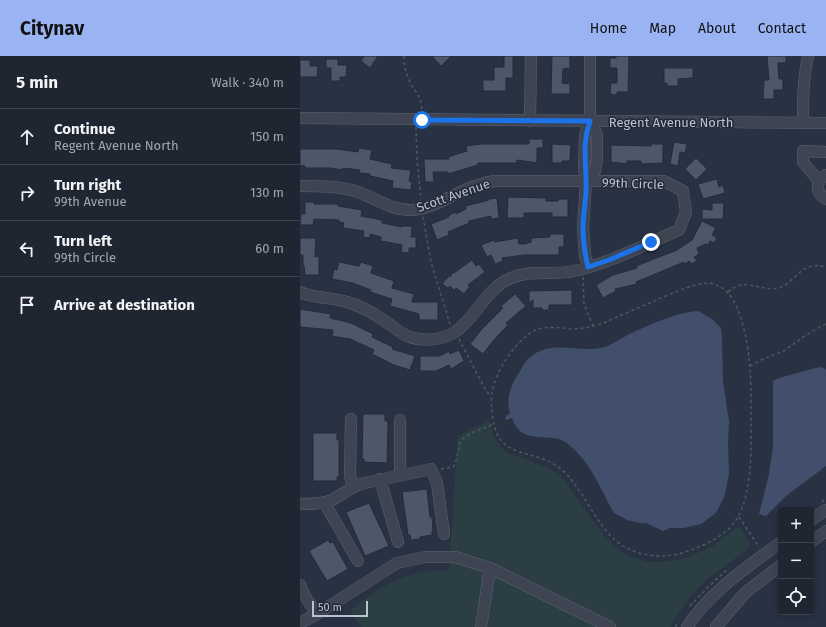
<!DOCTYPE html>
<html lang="en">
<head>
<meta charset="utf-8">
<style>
  :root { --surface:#1f2632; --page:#2c323e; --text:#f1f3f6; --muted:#a1a5ac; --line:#3c434d; --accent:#9ab3f2 }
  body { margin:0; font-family:"Fira Sans",sans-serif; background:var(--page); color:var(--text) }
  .controls { position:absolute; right:12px; bottom:12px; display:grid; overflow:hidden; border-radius:4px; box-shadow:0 2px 10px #0003 }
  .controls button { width:36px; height:36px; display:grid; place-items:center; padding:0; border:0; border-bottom:1px solid var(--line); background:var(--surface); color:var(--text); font:20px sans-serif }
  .scale { position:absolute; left:12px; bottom:10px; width:56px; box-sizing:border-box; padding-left:4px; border:2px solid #bbc0cc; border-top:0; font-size:11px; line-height:14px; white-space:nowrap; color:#bbc0cc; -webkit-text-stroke:3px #222938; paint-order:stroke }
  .stop { position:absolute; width:12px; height:12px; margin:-9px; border:3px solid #1a73e8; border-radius:50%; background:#fff }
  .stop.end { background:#1a73e8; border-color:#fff; box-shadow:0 1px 4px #0008 }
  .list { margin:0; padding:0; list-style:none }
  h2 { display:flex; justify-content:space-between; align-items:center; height:52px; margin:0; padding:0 16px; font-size:17px }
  h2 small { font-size:13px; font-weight:400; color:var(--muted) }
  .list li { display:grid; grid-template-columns:26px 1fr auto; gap:12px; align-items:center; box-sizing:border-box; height:56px; padding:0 16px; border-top:1px solid var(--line) }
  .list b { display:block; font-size:15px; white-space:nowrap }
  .list p { margin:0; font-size:13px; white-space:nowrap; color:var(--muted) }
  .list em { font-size:13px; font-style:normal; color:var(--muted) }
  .icon { flex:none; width:22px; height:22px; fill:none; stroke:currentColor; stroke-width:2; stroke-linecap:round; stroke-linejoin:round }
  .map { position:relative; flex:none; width:526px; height:571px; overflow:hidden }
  header { display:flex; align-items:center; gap:24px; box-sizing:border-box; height:56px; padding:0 20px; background:var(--accent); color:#111 }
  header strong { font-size:19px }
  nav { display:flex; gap:22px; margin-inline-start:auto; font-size:14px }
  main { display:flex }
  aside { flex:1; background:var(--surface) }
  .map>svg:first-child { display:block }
  .green { fill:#2b3e43 }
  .water { fill:#424f6c }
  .building { fill:#4e5669; stroke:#242b3a }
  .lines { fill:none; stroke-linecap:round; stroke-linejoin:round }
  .minor-casing { stroke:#5c6270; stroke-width:12 }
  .path { stroke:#4a5b60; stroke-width:1.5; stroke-dasharray:3 3; stroke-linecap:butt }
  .minor { stroke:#3e4452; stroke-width:11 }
  .route { stroke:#1a73e8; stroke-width:5 }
  .labels { text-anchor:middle; stroke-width:3; stroke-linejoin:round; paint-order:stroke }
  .street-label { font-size:13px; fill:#bbc0cc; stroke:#222938 }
</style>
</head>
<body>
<header>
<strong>Citynav</strong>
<nav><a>Home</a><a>Map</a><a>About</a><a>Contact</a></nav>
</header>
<main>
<aside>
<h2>5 min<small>Walk · 340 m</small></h2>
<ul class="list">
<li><svg class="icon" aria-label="ahead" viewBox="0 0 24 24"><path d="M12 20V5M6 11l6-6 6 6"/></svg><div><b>Continue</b><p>Regent Avenue North</p></div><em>150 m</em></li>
<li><svg class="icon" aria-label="right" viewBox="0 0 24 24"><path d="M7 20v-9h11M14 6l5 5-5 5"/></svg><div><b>Turn right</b><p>99th Avenue</p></div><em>130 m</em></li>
<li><svg class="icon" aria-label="left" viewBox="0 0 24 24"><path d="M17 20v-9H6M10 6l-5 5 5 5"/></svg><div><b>Turn left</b><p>99th Circle</p></div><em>60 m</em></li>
<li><svg class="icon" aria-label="arrive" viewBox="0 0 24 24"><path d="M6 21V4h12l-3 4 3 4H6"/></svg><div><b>Arrive at destination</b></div></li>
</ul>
</aside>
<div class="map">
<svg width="526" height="571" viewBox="0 0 526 571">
  <rect width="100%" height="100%" fill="#293243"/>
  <!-- green -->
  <path class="green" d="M189,365L194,381L199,389L206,396L251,413L264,423L300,475L315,490L328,500L347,506H365L386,502L410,492L439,470L450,488L448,493C435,503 421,512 409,522C393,536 381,553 370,571H61L50,554C83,530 105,512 149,515L158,380Z"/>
  <!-- water -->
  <path class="water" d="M398,255L412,263L421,272L422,283L423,326L429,365L428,388L429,417L425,439L416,457L401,468L384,472H370L363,475L346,467H340L327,464L314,457C300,432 289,402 265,386C249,375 221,391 212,362L207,364L205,363L206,360L210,357C206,345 210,331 217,320C220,315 223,309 227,304C251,280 279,300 308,290C314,287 320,283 326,280C346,270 377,256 398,255Z
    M519,311L524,312L526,314V410L486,440L466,460L459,458L469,418L473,390V325L479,322Z"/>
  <!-- building -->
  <path class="building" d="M64,0H78L70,12L61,5Z
    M132,0H151L141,10Z
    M204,0H213V22H206V35H183V24H194V11H204Z
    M252,0H270V12L263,13L262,27L270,28V38H251Z
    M316,0H329L328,36H317V39L310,38L311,27H317V12H310V2H316Z
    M467,0H486V7H478L479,23H483V34H474V43H463L464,24H469Z
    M26,3H38V9H47L46,21H40V25H31V12H26Z
    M0,4H10V10H18L17,21H0Z
    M364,12H393V22L378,23V30H367V27H364Z
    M229,83H243V92H237V107L217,104V107H178V109L148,118V116H133L134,126H125L124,103H149L148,101L167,95L166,90L182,88H229Z
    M374,86L387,88L385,97L380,96L378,110L370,108Z
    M252,88L271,89L270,105H262V107H252Z
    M351,88H363V107L341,108V105H327V108L311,106V89L351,90Z
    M59,92L72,94L70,103L92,108L91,112L111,114L109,125L112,126L111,134L92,132L93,125L70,120V118L59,117L60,114L43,112L42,114L31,112H5V110L0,109V93H36L58,96Z
    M396,102L407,113L396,124L385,113Z
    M417,123L419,131L423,129L425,137L403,143L398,128Z
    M208,141L246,142V145H258V143H268V161H252V157H224V162H207Z
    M197,142L199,162L191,163V160L169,165V167L148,176L149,179L137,184L131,168L149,161L148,160L155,156L156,158L166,153L165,150L189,144V143Z
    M5,146H14V148H38V150L62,154L61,160L82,164V167L102,171V170H112L111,181H116V192H109V197L101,196L102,189L81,185V181L70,178V182L63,181L64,175L43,172L44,167L39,166V164L14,163L13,169H0L1,158H5Z
    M412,147H424L423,163H402V153L412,154Z
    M402,165L416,172L412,179L417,182L414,187L410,185L408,189L406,188L397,192L399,198L394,201L397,205L391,208L389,205L385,208L384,206L336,226L337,228L315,233L316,235L303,242L296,229L313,219L337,212L336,210L377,194L392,184Z
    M250,178H264V191H259V199H224L202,202L203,205L195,208L191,199L187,201L181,189L194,184L195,186L218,182L219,188H225L231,186V182L250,181Z
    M0,182H16L15,201L19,200V219H5L4,210H3V199H0Z
    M172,204L176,210L179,208L185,216L168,229L170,230L164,238L156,232L154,234L150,230L148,232L142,228L149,220L150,221L153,216L154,217Z
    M39,206L59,210L61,206L73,210L71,217L94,225L92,232L114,238L112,246H138V264H119V258L90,250L92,243L70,236L71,234L53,227L32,223L34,213L37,214Z
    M272,234V249H249V254H242V252H233V244L229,247V235Z
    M215,238L226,250L206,267L208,269L193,285L183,298L170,288L181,274L203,252L201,250Z
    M0,253L31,258L30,262L51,267L73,278L72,281L93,291L92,293L115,300L110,314L94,309L72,298L74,294L48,282V283L32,280L33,274L0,271Z
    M159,294L164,305L151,313L149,309L136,315H120V300H140L149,295L150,298Z
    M63,358H85V365H88L87,407L64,406V403H62Z
    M13,377H37V384H39V421H37V425H13Z
    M127,433L130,461H132L133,475H132V479L120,481V483L111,484L110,479H108L102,436Z
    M69,447L89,490L65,500L46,456Z
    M28,484L30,487L33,486L48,513L27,525L9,495Z"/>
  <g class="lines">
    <!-- minor casing -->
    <g class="minor-casing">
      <path id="minor" d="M0,62L526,67
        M230,65L231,0
        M503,67C503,44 503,23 508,0
        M526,119C515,125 515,137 526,143
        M286,125L295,115L297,102V79L290,65
        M519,125L503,106V95L526,96
        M0,130C20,130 39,130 58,136C75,142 91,154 110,154C129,154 148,141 165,134C174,130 184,127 194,125H364L383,135L386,156L379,174C345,188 311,207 274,215C253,220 232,213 211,222C186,232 177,261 155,276C141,285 120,286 105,279C96,274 89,267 80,262C70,255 59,250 47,246C32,241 15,243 0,236
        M288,211L285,199L283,172L286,125L284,112L285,79L290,65V0
        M51,363L50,420L53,431
        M100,364V419
        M80,423L98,486
        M24,446L58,505
        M0,448C11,448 22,448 32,444C41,439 50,432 60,428L131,413L137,427L144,478
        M511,464L526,454
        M511,486L526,475
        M0,529L5,540L17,558
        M0,567L17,558L97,507L125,501H155L190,512L310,571
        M181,571L190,512
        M387,571C411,535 446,512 481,486
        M416,571L445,537L481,509"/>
    </g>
    <!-- path -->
    <path class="path" d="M104,0C104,10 106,19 111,28C117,38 121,41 122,54
      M116,71L117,104L121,143
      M123,161L131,206L150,268
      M283,221L284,248L293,270
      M410,227C418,229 424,232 429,238C441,253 447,283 449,303C451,318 451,334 451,350C451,382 454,437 436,464C424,482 401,491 382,497C359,503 335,500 316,485C298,469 288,445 273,426C265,415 255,407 243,403C227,397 207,396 198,380C193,371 190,348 192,337C194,317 218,280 238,273C249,270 261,272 272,273C284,273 295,270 306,266C324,258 343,250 361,242C377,236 393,227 410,227Z
      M428,236C445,220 459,236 478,232C497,227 499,204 526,211
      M159,283L186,335L191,340
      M450,310L463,303L484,295L506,279L526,268
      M141,413L153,411L155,409L160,387L162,383L174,376L194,368
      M522,446L526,442
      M439,461L459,491
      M390,550L408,531L429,512
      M375,571L379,566"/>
    <!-- minor -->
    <use href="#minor" class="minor"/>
  </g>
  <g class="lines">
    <!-- route -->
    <path class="route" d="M122,64L290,65C282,88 286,103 286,126C287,141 283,156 283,172C283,185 285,198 288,211L309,204L351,186"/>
  </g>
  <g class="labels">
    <!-- street labels -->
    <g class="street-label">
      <text x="371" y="71">Regent Avenue North</text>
      <text transform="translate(333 127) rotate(2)" y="5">99th Circle</text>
      <text transform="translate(153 139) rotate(-19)" y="5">Scott Avenue</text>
    </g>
  </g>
</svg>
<div class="controls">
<button>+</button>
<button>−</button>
<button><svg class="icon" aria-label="locate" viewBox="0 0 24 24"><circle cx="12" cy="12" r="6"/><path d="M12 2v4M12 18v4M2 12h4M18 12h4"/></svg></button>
</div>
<div class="scale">50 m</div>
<div class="stop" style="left:122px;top:64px"></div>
<div class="stop end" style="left:351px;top:186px"></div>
</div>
</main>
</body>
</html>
